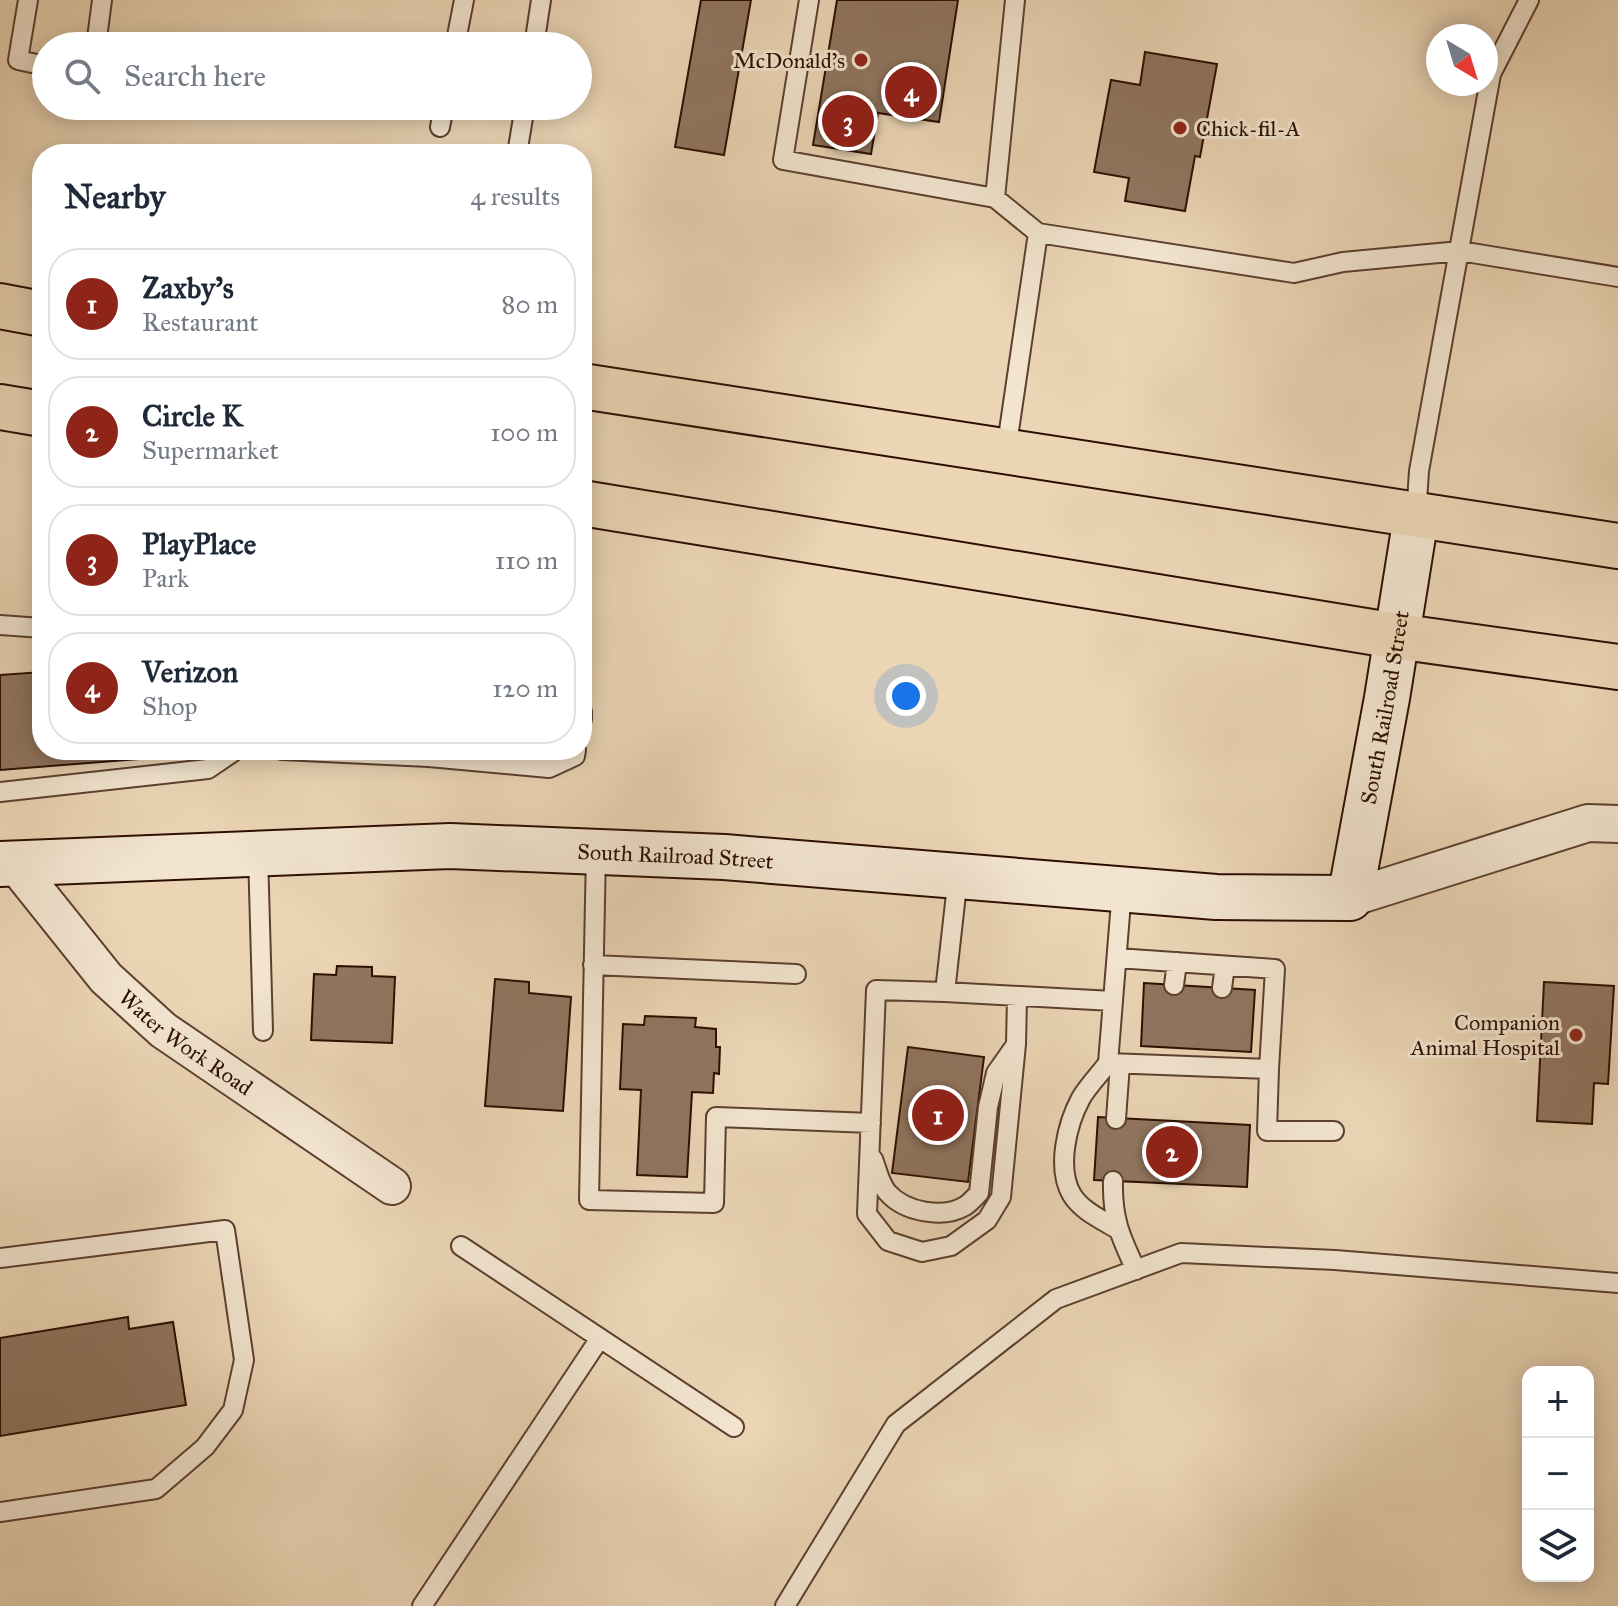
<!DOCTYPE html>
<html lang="en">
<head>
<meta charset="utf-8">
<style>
  :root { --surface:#fff; --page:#f6f6f7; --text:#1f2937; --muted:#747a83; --line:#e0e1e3; --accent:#8f2418 }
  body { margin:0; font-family:"IM FELL Great Primer",serif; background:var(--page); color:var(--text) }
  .controls { position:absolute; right:24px; bottom:24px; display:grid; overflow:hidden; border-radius:16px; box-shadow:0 4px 20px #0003 }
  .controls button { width:72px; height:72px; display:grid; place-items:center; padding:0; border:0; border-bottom:2px solid var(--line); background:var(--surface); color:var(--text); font:40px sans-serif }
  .compass { position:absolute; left:1426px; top:24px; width:72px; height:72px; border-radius:50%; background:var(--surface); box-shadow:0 4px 20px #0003; rotate:142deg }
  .you { position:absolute; left:906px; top:696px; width:28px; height:28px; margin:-20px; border:6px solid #fff; border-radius:50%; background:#1a73e8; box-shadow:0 0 0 12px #1a73e833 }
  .badge { display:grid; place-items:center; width:52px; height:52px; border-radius:50%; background:var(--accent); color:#fff; font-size:26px; font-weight:700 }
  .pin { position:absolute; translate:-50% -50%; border:4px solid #fff; box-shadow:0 2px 8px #0006 }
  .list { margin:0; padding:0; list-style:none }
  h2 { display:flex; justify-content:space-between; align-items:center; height:104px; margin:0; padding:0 32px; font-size:34px }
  h2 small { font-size:26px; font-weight:400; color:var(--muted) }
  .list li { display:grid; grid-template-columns:52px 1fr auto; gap:24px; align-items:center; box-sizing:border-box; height:112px; margin:0 16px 16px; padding:0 16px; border:2px solid var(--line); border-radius:32px }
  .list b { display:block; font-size:30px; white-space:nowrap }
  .list p { margin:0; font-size:26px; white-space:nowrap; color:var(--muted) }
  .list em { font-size:26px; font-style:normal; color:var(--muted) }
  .icon { flex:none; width:44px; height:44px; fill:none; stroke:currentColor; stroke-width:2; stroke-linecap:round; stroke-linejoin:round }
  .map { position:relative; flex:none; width:1618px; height:1606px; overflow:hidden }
  .search { position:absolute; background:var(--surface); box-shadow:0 4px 20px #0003; left:32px; top:32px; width:560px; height:88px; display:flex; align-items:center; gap:20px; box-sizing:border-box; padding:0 28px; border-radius:44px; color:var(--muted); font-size:30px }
  .panel { position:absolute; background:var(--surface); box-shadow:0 4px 20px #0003; left:32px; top:144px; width:560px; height:616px; border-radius:32px }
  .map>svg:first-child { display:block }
  .building { fill:#90755f; stroke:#2d0d02; stroke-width:2 }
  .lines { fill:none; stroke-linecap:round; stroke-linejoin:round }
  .lane-casing { stroke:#5c3f2f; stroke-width:22 }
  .street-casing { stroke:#5c3f2f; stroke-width:40 }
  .secondary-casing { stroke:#2d0d02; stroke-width:48 }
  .highway-casing { stroke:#2d0d02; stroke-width:48 }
  .lane { stroke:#f2e4cf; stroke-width:18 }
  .street { stroke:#f2e4cf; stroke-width:36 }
  .secondary { stroke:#f2e4cf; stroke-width:44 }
  .highway { stroke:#ebd5b5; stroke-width:44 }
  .poi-dot { fill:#8f2418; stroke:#f2e4cf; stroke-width:3 }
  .labels { text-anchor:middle; stroke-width:6; stroke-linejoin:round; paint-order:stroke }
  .poi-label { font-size:22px; fill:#2d0d02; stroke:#f2e4cf; text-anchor:end }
  .street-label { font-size:22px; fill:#2d0d02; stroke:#f2e4cf }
</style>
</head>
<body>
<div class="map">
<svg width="1618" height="1606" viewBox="0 0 1618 1606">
  <rect width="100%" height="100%" fill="#ebd5b5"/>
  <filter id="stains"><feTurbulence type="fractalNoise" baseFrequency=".0025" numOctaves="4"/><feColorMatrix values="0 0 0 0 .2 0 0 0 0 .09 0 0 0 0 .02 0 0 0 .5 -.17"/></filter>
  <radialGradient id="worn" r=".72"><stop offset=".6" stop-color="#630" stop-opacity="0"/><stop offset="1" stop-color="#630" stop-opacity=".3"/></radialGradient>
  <!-- building -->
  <path class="building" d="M701,0H751L724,155L675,147Z
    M837,0H958L939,122L878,113L871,154L813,145Z
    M1145,52L1217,64L1200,157L1195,156L1185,211L1125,201L1129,178L1094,172L1111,80L1140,85Z
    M42,672V750H201L202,754L0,770V675Z
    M337,966L372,967V976L395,977L392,1043L311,1040L314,974L336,975Z
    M495,979L529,982V993L571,997L563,1111L485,1106Z
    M1544,982L1614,986L1608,1084L1594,1083L1592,1124L1537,1121Z
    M1144,983L1255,990L1251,1052L1141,1046Z
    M645,1016L696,1018L695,1027L716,1029V1047H720L719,1074L714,1073L713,1093L692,1092L687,1177L637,1175L641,1090L620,1089L623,1024L644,1025Z
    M908,1047L984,1057L968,1182L892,1173Z
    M1098,1117L1250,1125L1247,1187L1094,1180Z
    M128,1317L129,1329L173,1322L186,1405L0,1436V1338Z"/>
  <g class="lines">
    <!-- lane casing -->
    <g class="lane-casing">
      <path id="lane" d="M28,0L18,60L46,66
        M809,0L783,160L995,198L1038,233L1294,273L1343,262L1460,251L1618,277
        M96,46L102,0
        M455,46L464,0
        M534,46L541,0
        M440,127L444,106
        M517,154L525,106
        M995,198L1015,0
        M1006,451L1038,233
        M1416,517L1419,471L1491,74L1529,0
        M0,625L42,628
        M582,712V719
        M282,750L429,757V750
        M429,757L549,768L575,756L576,750
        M0,792L208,769L236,750
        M596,852L589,1200L714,1203L716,1117L871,1123
        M258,853L263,1031
        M958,876L945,992L876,990L867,1214L888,1241L922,1252L951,1246L987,1220L1001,1197L1016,1044L1017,998
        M1117,958L1275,969L1269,1069L1108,1063L1122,889
        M593,965L796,974
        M1174,985L1177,962
        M1222,988L1225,966
        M945,992L1113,1001
        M1108,1063C1099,1075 1088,1086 1081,1098C1067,1124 1056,1168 1072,1195C1082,1211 1101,1219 1117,1229
        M1269,1069L1267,1131H1334
        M1116,1119L1120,1064
        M873,1159C877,1169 880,1185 888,1193C905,1212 943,1219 965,1206C970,1203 975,1197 979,1193L988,1107L996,1073L1015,1046
        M1113,1181C1112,1218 1120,1236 1136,1270
        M461,1246L734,1427
        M0,1258L225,1230L244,1360L233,1410L205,1447L156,1489L0,1512
        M422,1606L600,1338
        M785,1606L896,1424L1056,1299L1181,1253L1335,1260L1618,1283"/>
    </g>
    <!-- street casing -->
    <g class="street-casing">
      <g id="street">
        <path id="s1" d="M14,863L106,978L163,1030L392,1186"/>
        <path d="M1350,898L1588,823L1618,824"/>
      </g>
    </g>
    <!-- secondary casing -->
    <g class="secondary-casing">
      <g id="secondary">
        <path id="s2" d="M0,864L450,846L724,857L1216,897L1350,898L1387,698L1416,517"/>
      </g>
    </g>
    <!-- highway casing -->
    <g class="highway-casing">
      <path id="highway" d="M0,306L42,314
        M582,386L1618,546
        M0,407L42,414
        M582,503L1396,636L1618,667"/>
    </g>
    <!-- lane -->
    <use href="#lane" class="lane"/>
    <!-- street -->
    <use href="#street" class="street"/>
    <!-- secondary -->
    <use href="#secondary" class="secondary"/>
    <!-- highway -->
    <use href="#highway" class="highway"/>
  </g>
  <!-- markers -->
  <g class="poi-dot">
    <circle cx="861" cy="60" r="8"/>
    <circle cx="1180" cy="128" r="8"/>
    <circle cx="1576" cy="1035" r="8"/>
  </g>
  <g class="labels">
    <!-- poi labels -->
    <g class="poi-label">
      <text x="845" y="68">McDonald's</text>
      <text x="1196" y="136" text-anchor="start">Chick-fil-A</text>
      <text x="1560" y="1030">Companion<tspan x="1560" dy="25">Animal Hospital</tspan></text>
    </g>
    <!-- street labels -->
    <g class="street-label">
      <text dy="8" stroke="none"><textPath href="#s2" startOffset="1546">South Railroad Street</textPath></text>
      <text dy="8" stroke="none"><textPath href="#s2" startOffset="676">South Railroad Street</textPath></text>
      <text dy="8" stroke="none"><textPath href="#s1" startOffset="250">Water Work Road</textPath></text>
    </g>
  </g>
  <rect width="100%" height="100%" filter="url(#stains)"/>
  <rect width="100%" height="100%" fill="url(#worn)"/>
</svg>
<div class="controls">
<button>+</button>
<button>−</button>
<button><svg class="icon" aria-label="layers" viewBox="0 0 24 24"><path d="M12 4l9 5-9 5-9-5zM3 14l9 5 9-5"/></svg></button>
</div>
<svg class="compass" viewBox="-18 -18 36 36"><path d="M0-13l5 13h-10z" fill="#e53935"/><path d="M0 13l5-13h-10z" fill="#747a83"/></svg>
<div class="you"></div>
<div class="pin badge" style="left:938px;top:1115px">1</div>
<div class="pin badge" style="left:1172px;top:1152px">2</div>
<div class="pin badge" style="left:848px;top:121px">3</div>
<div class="pin badge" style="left:911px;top:92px">4</div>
<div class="search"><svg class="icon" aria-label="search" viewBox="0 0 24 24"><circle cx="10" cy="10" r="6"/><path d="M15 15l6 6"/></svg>Search here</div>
<section class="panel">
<h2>Nearby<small>4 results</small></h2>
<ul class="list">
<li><span class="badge">1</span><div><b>Zaxby's</b><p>Restaurant</p></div><em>80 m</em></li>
<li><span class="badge">2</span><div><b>Circle K</b><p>Supermarket</p></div><em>100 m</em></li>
<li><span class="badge">3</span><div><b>PlayPlace</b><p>Park</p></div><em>110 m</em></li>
<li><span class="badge">4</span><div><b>Verizon</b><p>Shop</p></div><em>120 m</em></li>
</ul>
</section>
</div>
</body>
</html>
